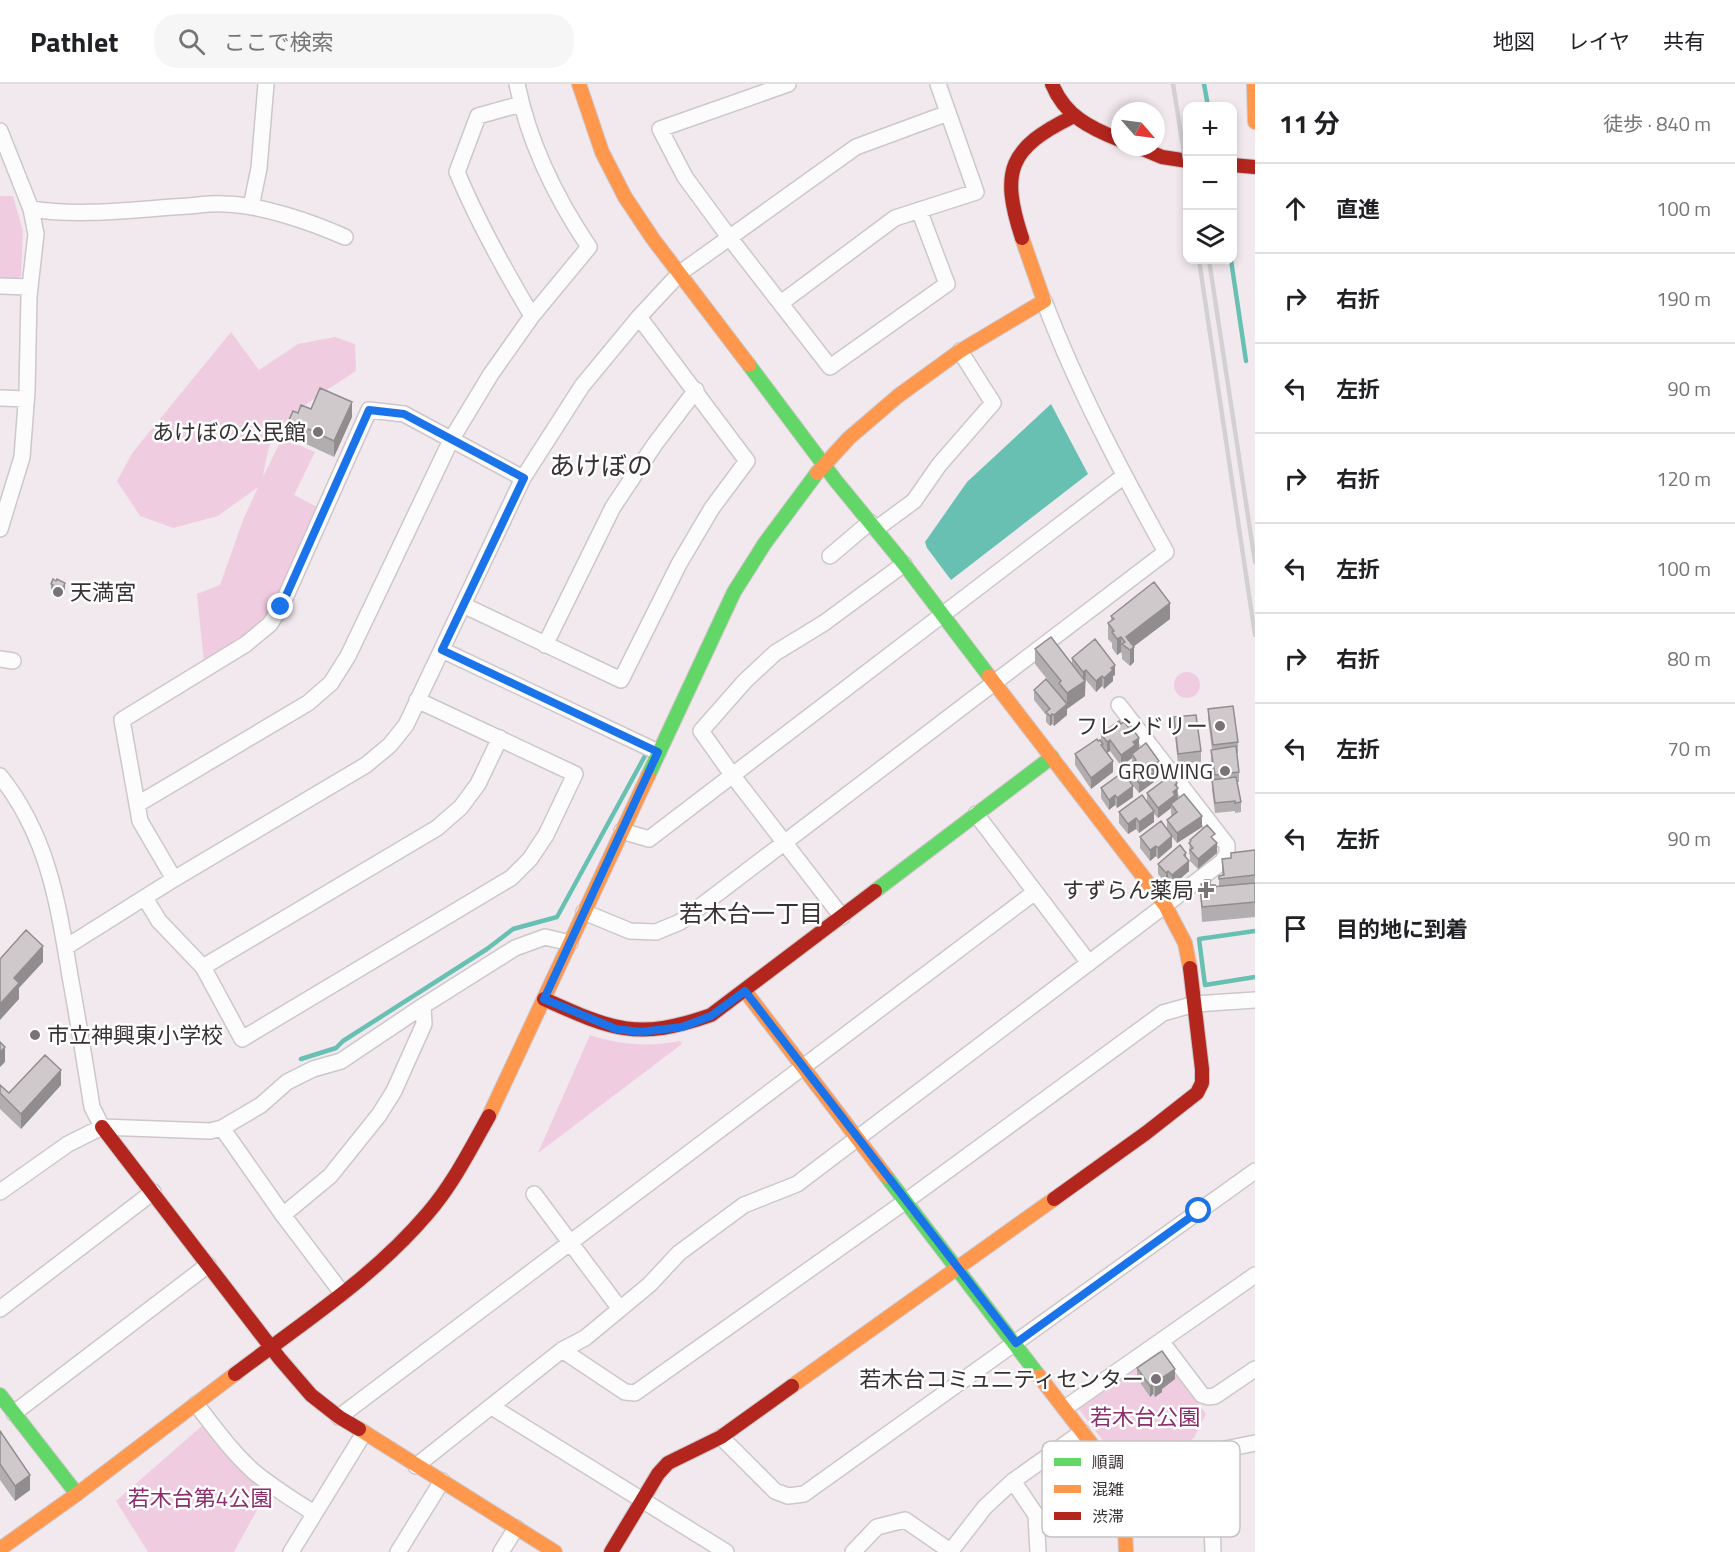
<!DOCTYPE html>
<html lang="ja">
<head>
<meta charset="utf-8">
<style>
  :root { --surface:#fff; --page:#f6f6f6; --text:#202124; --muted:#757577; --line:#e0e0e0 }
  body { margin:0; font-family:"Titillium Web","Noto Sans JP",sans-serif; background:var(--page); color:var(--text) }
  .controls { position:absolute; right:18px; top:18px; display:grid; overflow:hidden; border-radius:12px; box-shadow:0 3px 9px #0003 }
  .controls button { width:54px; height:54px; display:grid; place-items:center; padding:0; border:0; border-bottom:2px solid var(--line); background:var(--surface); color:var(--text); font:30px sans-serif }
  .compass { position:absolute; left:1111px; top:18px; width:54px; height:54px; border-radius:50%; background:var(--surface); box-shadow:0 3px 9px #0003; rotate:118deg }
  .stop { position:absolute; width:18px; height:18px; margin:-14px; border:4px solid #1a73e8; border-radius:50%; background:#fff }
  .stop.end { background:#1a73e8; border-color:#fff; box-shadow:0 2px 6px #0008 }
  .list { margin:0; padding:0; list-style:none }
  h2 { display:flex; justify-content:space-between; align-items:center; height:78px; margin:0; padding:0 24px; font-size:26px }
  h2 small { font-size:20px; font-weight:400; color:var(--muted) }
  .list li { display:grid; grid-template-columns:39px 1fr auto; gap:18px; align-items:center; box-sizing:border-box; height:90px; padding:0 24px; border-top:2px solid var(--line) }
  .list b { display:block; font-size:22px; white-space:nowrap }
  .list em { font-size:20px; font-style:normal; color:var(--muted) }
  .icon { flex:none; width:33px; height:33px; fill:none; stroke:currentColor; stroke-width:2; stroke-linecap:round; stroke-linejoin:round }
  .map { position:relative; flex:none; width:1255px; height:1468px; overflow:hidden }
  header { display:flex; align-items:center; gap:36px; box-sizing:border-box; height:84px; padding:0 30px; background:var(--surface); border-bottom:2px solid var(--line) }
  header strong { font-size:28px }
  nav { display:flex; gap:33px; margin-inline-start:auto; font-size:21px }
  .search { width:420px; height:54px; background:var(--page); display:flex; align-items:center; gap:15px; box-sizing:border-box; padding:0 21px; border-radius:24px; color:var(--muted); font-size:22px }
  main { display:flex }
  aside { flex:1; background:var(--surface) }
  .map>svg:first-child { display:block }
  .green { fill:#f0cce1 }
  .water { fill:#68c0b2 }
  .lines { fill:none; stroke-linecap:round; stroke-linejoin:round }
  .stream { stroke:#68c0b2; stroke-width:4.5 }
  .street-casing { stroke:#cdc7ca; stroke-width:18 }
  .fast-casing { stroke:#cdc7ca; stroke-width:16 }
  .slow-casing { stroke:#cdc7ca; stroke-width:16 }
  .jam-casing { stroke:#cdc7ca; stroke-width:16 }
  .street { stroke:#fdfcfc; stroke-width:15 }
  .fast { stroke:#63d668; stroke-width:14 }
  .slow { stroke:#ff974d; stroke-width:14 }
  .jam { stroke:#b3261e; stroke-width:14 }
  .rail { stroke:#d3d0d2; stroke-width:4.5 }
  .wall { fill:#b2adaf }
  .shaded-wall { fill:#918d8f }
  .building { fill:#cfc9cc; stroke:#918d8f; stroke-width:1.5 }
  .route { stroke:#1a73e8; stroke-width:8 }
  .poi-dot { fill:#797276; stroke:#fff; stroke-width:2 }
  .labels { text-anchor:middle; stroke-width:5; stroke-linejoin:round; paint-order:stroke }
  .poi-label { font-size:22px; fill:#383235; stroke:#fff; text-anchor:end }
  .park-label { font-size:22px; fill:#8a2f6b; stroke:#fff }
  .neighbourhood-label { font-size:24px; fill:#383235; stroke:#fff }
  .quarter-label { font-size:26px; fill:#383235; stroke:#fff }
  .key { fill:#fff; stroke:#c3c2c2; stroke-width:1.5 }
  .key-label { font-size:16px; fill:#383235 }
</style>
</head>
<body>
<header>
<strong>Pathlet</strong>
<div class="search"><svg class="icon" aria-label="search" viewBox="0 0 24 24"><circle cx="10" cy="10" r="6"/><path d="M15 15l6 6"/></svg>ここで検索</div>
<nav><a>地図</a><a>レイヤ</a><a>共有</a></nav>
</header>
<main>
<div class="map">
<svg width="1255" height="1468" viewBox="0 0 1255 1468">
  <rect width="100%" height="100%" fill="#f2e9ee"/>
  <!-- green -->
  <path class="green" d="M0,112H13L23,147L21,192L14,197H0Z
    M231,248L259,286L298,260L335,253L355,260L356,287C332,303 284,331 272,356C267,366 265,382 263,393L282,354L315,368L294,411L317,423C304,454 287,507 267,532C250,553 226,565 204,579L197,510L220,501L243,436L258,403L218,432L173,444L140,432L117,397L133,368Z
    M1174 601a13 13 0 1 1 26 0a13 13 0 1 1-26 0Z
    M590,951C620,961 648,963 680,957L682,960L538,1069Z
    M1157,1268L1165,1271L1206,1330L1194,1354L1133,1396L1078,1324Z
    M204,1340L268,1406L234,1468H148L116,1417Z"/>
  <!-- water -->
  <path class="water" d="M1051,320L1088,390L951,496L927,464L925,458L967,398Z"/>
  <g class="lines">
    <!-- stream -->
    <path class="stream" d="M1204,0L1208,22
      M1231,176L1246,277
      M1255,847L1199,855L1205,901L1255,893
      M301,975L336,964L343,957L487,865L513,845L557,833L646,670"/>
    <!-- street casing -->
    <g class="street-casing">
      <path id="street" d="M788,0L660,45L685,93L729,153L830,283L947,200L919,126
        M521,20L478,32L457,88C478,139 504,185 532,232
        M0,47L31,125L36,150L29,212L27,307L22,373L0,445
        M251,123L259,84L266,0
        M31,125C82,133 136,125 188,122C200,121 213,119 225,120C262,121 311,138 345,153
        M0,202L30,203
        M781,219L895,134L976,108L938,0
        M0,314L26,315
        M876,445L914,417L939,381L993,319L960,267
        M830,472L870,438
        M463,521L621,596L679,480L712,424L747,377L639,233
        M545,561L613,423L655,360L696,306
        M442,566L658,668
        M0,575L13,577
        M417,616L575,690L546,751L530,775L511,794L242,955L203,883L437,744L461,723L478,700L500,654
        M0,692C48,752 58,819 70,892C78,936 85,979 92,1023L102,1043
        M138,720L308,619L331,599L348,572L451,356L491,290L532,232L589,163C556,114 529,59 517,0
        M976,730L1089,879
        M622,747L649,755L1124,392
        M174,795L140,737L122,636L246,560L270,540L281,523L369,326L404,330L523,394
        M145,814L159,837L203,883
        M584,828L630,847L656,848L680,838L1166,468C1121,387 1077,304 1044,217
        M842,833L733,692L701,647L745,597L775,569L824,539L904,480
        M66,863L174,795L366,681L390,661L406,641L523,394L582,302L639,233L680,189L856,63L948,29
        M222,1044L261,1021L287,998L313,985L341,977L423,922L515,864L545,853L570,859
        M0,1108L68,1060L102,1043L210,1047L222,1044L283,1131L342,1209
        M534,1110L620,1225
        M283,1131L330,1092L379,1031L394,1007L424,940L423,922
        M0,1225L153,1108
        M1161,1257L1202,1311L1208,1313L1215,1312L1255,1285
        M562,1266L625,1308L635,1309L906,1117L1163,929L1195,920L1255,916
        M196,1320C214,1343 231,1367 253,1387C272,1403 293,1416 314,1429
        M492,1323L726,1468
        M1065,1324L1255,1191
        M14,1329L208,1181
        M339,1333L1035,808
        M721,1353L775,1407L788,1412L804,1410L1255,1087
        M416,1382L562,1266L585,1254L649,1201L679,1169L744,1121L797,1100L1222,778L1227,770V761L1119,621
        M1013,1397L1036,1431L1038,1468
        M1125,1433L1211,1429
        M291,1468L364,1349
        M398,1468L442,1397
        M501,1468L516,1444
        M853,1468L877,1443L905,1436L950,1467
        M950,1468L985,1423L1013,1397L1082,1348
        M1213,1468L1210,1368L1255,1359"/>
    </g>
    <!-- fast casing -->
    <g class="fast-casing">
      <path id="fast" d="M749,281L836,397L904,480L989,592
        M648,692L734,508L765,459L817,389
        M875,807L1052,673
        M886,1092L1039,1292
        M0,1311L77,1410"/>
    </g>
    <!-- slow casing -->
    <g class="slow-casing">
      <path id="slow" d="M579,0L602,68L625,113L653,155L749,281
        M1254,0L1255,38
        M817,389L849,354L898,312L960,267L1044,217L1022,154
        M989,592L1165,821L1185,859L1190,884
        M745,907L886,1092
        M489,1032L648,692
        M1039,1292L1123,1401L1126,1468
        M792,1302L1054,1115
        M359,1345L555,1468
        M0,1465L77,1410L235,1290"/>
    </g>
    <!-- jam casing -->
    <g class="jam-casing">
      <path id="jam" d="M1052,0C1065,32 1090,44 1120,56
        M1138,63L1162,73L1188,77
        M1232,81L1255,83
        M1022,154C1000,87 1009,64 1072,33
        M544,915C613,946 637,957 711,931L875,807
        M102,1043L280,1275L311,1311L339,1333L359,1345
        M1054,1115L1146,1049L1197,1009L1202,999V985L1190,884
        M235,1290C301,1240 374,1193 428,1129C453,1100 470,1066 489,1032
        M611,1468L658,1390L668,1379L721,1353L792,1302"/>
    </g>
    <!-- street -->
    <use href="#street" class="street"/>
    <!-- fast -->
    <use href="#fast" class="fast"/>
    <!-- slow -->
    <use href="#slow" class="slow"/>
    <!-- jam -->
    <use href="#jam" class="jam"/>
    <!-- rail -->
    <path class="rail" d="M1173,0L1188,94
      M1199,176L1255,551
      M1209,176L1255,478"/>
  </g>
  <!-- wall -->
  <path class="wall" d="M311,325L352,333L334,373L289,352V336Z
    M51,500L65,505L61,513L52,509V506L51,505Z
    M1111,532L1170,535L1133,563L1134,578L1130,582L1122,575V571L1121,568L1117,571L1112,564V559L1108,555V539L1111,537Z
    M1035,565L1072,580V574L1115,591L1113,592V597L1104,605L1102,602L1096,608L1086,596L1085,597V612L1067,625V631L1054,642L1052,640L1050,642L1046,638V631L1034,616V606L1059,610L1035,580Z
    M1208,625L1238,658V669H1236L1239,688V698H1237L1241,718V728L1235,729V727L1215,729L1212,706V696H1214L1211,676L1212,666L1208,635Z
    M1174,633L1201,667V678L1178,680L1174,643Z
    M1101,650L1139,664L1159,687L1154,690V698L1139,709L1127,694V683L1132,680V674L1121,682L1110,667L1107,669L1103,663L1113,688L1091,705L1075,681V670L1101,658Z
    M1177,703L1178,714L1202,743L1177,759L1172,753V763L1158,775L1156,772L1150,777L1140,764V753L1167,746V736L1172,732L1171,730V724L1158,734L1154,730V738L1139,749L1136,745L1128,750L1119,739V728L1147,717V709Z
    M1101,704L1133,713L1117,724L1115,721L1109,726L1101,714Z
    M1190,756H1215L1217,769L1198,785L1190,777V771L1189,770Z
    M1255,766V833L1202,838L1200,804L1210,801L1215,803H1219V792L1222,791V775L1231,774Z
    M1186,773L1189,787L1172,802L1168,798L1166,800L1158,790V780Z
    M0,1001L9,1009L61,1001L21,1045L0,1025Z
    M1137,1284L1175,1295L1162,1305V1308L1155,1313L1153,1310L1150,1313L1137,1294Z
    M0,1347L30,1406L15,1417L0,1396Z"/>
  <!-- shaded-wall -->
  <path class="shaded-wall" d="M352,318V333L334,373V357Z
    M65,499V505L61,513V508Z
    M1170,519V535L1129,566L1126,553Z
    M1121,553V568L1117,571V555Z
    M1134,563V578L1130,582V566Z
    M1115,581V591L1113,592V597L1104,605V594L1111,584Z
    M1086,586L1085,612L1067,625V631L1054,642V631L1067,621V609L1083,598V588Z
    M1102,592V602L1096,608V597Z
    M1052,630V640L1050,642V632Z
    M1139,654V664L1132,670V674L1121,682V671L1133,658Z
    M1110,656V667L1107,669V658Z
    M1113,677V688L1091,705V694Z
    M1159,677V687L1154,690V698L1139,709V699L1150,683Z
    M1177,699L1178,715L1171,720V724L1158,734V724Z
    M1133,702V713L1117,724V714Z
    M1115,711V721L1109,726V716Z
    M1154,727V738L1139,749V738Z
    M1202,732V743L1177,759V749Z
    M1136,734V745L1128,750V740Z
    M1172,752V763L1158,775V764Z
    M1217,759V769L1198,785V775Z
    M1156,762V772L1150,777V766Z
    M1186,769V779L1189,777V787L1172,802V791Z
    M1168,787V798L1166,800V789Z
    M43,862V878L19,904V915L0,936V920L14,894Z
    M5,963V978L0,983V968Z
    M61,986V1001L21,1045V1030Z
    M1175,1285V1295L1162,1305V1308L1155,1313V1302L1160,1295Z
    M1153,1300V1310L1150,1313V1302Z
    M30,1391V1406L15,1417V1402Z"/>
  <!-- building -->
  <path class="building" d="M320,304L352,318L334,357L289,336L293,327L298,329L301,321L311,325Z
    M53,495L56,497L57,495L65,499L61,508L52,504L53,501L51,500Z
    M1154,498L1170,519L1126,553L1134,563L1130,566L1122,560L1125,558L1121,553L1117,555L1112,548L1114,547L1108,539L1114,535L1111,532Z
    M1051,553L1085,597L1067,609L1059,599L1061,597L1035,565Z
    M1095,555L1115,581L1111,584L1113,586L1104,594L1102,592L1096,597L1086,586L1083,588L1072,574Z
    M1046,595L1067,620L1054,631L1052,630L1050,632L1046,628L1050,625L1034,606Z
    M1233,622L1238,658L1213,661L1208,625Z
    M1196,631L1201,667L1178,670L1174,633Z
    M1119,637L1121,640L1124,638L1128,643L1130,641L1139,654L1133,658L1135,661L1121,671L1110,656L1107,658L1101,650Z
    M1097,655L1098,657L1100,656L1103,660L1101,661L1113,677L1091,694L1075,670Z
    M1146,659L1159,677L1150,683L1154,688L1139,699L1127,683L1136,676L1132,670Z
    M1236,662L1239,688L1215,691L1211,666Z
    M1123,688L1133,702L1117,714L1115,711L1109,716L1101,704Z
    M1171,691L1177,699L1175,701L1178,704L1173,708L1175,711L1158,724L1147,709Z
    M1236,693L1241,718L1235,719V717L1215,719L1212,696Z
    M1184,710L1202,732L1177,749L1167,736L1177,728L1171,720Z
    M1142,711L1154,727L1139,738L1136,734L1128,740L1119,728Z
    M1161,737L1172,752L1158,764L1156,762L1150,766L1140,753Z
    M1207,741L1215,750L1211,753L1217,759L1198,775L1190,766L1193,764L1189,759L1191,757L1190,756Z
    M1180,761L1186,769L1184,771L1189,777L1172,791L1168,787L1166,789L1158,780Z
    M1255,766V791L1219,795V792L1224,791L1222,775L1231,774V769Z
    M1205,796H1210V801H1215V803L1202,804L1201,800L1206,799Z
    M1255,799V818L1202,823L1200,804Z
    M26,846L43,862L14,894L19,899L0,920V875Z
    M0,958L5,963L0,968Z
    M45,971L61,986L21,1030L0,1009V1001L9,1009Z
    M1162,1267L1175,1285L1160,1295L1162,1297L1155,1302L1153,1300L1150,1302L1137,1284Z
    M0,1347L30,1391L15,1402L0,1380Z"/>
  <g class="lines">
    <!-- route -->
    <path class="route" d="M281,523L369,326L404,330L524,394L442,566L658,668L544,915L616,945L640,948L682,943L711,932L745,907L1016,1259L1199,1127"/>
  </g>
  <!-- markers -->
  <g class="poi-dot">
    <circle cx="318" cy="348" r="6"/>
    <circle cx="58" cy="508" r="6"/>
    <circle cx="1220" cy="642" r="6"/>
    <circle cx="1225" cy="687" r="6"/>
    <path d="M1203 797h6v6h6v6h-6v6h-6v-6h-6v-6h6z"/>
    <circle cx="35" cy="951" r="6"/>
    <circle cx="1156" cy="1295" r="6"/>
  </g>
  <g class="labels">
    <!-- poi labels -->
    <g class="poi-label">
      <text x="306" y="356">あけぼの公民館</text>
      <text x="70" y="516" text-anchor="start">天満宮</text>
      <text x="1208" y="650">フレンドリー</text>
      <text x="1213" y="695">GROWING</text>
      <text x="1194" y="814">すずらん薬局</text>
      <text x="47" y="959" text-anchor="start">市立神興東小学校</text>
      <text x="1144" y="1303">若木台コミュ二ティセンター</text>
    </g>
    <!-- park labels -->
    <g class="park-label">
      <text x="1145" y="1341">若木台公園</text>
      <text x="200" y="1422">若木台第4公園</text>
    </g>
    <!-- neighbourhood labels -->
    <g class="neighbourhood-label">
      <text x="751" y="838">若木台一丁目</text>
    </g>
    <!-- quarter labels -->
    <g class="quarter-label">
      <text x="601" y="391">あけぼの</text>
    </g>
  </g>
  <!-- legend -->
  <rect x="1042" y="1357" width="198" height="96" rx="9" class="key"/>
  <rect x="1054" y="1374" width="27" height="8" fill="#63d668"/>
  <rect x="1054" y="1401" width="27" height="8" fill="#ff974d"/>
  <rect x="1054" y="1428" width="27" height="8" fill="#b3261e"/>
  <g class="key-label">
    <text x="1092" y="1384">順調</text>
    <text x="1092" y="1411">混雑</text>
    <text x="1092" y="1438">渋滞</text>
  </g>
</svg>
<div class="controls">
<button>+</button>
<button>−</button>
<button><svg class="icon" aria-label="layers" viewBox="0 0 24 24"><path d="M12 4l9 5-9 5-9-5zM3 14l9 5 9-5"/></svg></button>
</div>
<svg class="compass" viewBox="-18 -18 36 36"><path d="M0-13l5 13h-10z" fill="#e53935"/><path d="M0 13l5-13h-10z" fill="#757577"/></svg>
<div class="stop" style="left:1199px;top:1127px"></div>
<div class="stop end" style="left:281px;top:523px"></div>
</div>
<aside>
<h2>11 分<small>徒歩 · 840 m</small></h2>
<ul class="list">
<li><svg class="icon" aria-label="ahead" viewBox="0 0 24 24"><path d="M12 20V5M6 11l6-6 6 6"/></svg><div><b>直進</b></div><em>100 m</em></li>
<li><svg class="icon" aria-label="right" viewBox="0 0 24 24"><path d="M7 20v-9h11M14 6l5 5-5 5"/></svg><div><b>右折</b></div><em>190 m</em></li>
<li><svg class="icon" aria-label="left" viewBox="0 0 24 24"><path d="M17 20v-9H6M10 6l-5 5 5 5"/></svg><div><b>左折</b></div><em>90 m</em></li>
<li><svg class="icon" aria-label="right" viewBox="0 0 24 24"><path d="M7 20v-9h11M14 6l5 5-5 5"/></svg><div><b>右折</b></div><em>120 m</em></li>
<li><svg class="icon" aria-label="left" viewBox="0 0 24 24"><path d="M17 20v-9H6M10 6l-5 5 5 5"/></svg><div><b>左折</b></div><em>100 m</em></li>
<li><svg class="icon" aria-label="right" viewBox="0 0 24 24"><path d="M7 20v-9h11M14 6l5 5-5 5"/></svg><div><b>右折</b></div><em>80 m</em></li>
<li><svg class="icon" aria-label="left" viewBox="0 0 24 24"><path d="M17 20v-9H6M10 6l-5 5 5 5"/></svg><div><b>左折</b></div><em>70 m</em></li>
<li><svg class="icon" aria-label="left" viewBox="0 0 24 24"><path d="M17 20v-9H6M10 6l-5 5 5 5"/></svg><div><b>左折</b></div><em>90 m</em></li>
<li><svg class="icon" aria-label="arrive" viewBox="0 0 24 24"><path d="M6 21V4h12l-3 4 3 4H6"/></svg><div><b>目的地に到着</b></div></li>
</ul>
</aside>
</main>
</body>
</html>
